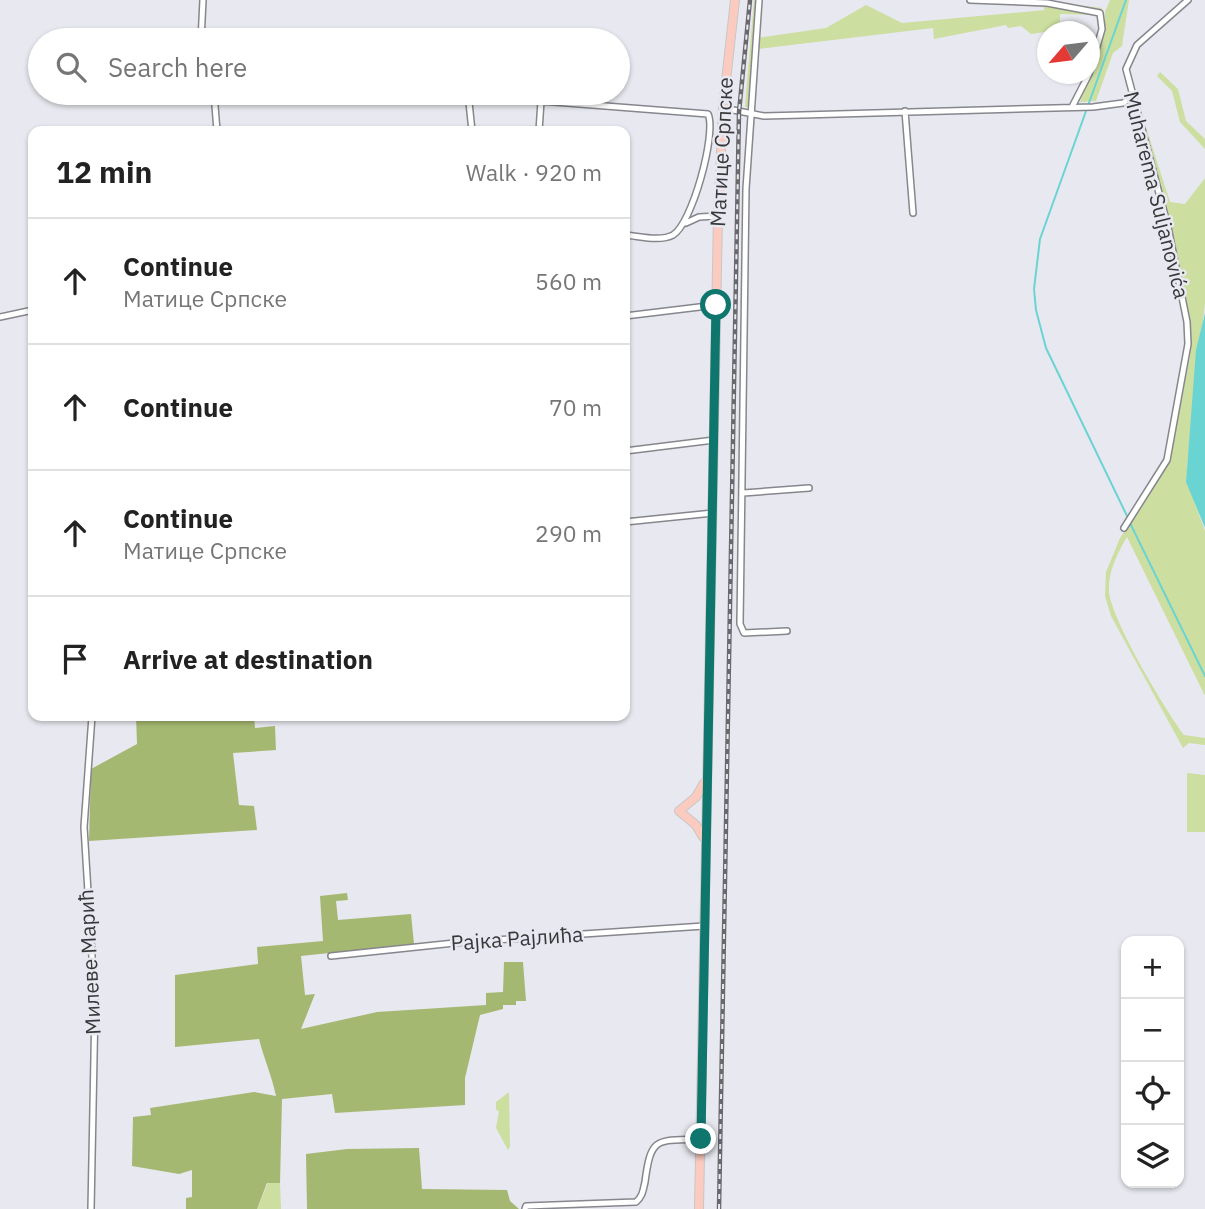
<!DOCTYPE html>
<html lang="en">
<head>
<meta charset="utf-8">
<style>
  :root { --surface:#fff; --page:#f2f2f2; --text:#222; --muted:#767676; --line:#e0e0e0 }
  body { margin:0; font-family:"IBM Plex Sans",sans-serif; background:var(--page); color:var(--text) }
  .controls { position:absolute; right:21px; bottom:21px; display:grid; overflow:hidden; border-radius:14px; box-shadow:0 2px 5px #0004 }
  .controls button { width:63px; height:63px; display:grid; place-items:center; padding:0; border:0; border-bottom:2px solid var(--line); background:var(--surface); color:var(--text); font:35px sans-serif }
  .compass { position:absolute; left:1037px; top:21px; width:63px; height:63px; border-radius:50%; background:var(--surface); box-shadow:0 2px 5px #0004; rotate:242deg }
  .stop { position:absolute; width:21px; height:21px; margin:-16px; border:5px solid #0f766e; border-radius:50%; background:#fff }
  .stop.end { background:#0f766e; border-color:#fff; box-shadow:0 2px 7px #0008 }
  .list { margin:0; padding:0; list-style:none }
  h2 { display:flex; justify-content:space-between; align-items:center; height:91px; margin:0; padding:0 28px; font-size:30px }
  h2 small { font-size:23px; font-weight:400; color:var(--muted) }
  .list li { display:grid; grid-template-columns:46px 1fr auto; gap:21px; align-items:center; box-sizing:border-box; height:126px; padding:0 28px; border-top:2px solid var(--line) }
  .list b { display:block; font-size:26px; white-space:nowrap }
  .list p { margin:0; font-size:23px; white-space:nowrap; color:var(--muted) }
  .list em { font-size:23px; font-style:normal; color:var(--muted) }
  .icon { flex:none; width:38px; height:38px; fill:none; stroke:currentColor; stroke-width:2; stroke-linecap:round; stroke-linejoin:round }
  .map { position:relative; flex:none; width:1205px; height:1209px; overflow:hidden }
  .search { position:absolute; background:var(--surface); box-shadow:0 2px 5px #0004; left:28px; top:28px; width:602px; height:77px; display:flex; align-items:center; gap:18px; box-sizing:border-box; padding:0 24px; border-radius:38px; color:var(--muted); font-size:26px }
  .panel { position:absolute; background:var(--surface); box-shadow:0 2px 5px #0004; left:28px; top:126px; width:602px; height:595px; border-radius:14px }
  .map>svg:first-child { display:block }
  .green { fill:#ccdea0 }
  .forest { fill:#a5b871 }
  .water { fill:#6ad4d3 }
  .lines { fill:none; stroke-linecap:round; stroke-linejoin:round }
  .stream { stroke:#6ad4d3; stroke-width:2 }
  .minor-casing { stroke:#86868d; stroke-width:8 }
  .primary-casing { stroke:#c7c7c8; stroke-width:10 }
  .minor { stroke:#fff; stroke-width:5 }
  .primary { stroke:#fbcbbf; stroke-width:8 }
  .rail-casing { stroke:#69696d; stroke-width:4.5 }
  .rail { stroke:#e8e8f0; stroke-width:2; stroke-dasharray:5; stroke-linecap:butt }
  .route { stroke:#0f766e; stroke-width:9 }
  .labels { text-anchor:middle; stroke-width:5; stroke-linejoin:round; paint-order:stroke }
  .street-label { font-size:21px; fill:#38383b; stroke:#e8e8f0 }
</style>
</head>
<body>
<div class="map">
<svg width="1205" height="1209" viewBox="0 0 1205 1209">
  <rect width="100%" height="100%" fill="#e8e8f0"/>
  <!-- green -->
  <path class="green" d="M754,0H759L750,107H745Z
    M1110,0H1129L1122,46L1113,53L1096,101L1080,102L1105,31V12Z
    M988,3H1059L1102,8L1100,15L1060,14V31L1048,32L1047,41L1045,32L1031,34L1021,26L1008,28L1006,25L934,39L933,28L758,49L757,38L826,28L866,5L902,23L1045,10L1043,7Z
    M1160,72L1178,89L1186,121L1205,139V149L1180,122L1172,91L1157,76Z
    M1133,87L1170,202L1185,204L1205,178V303L1187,466L1195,504L1205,531V696L1127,537C1117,554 1105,577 1110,598C1119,632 1163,706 1184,735L1205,738V745L1189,743L1183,748L1111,616L1105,596L1106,572L1120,538L1149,496L1171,455L1190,356L1185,303L1168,213Z
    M1187,773L1205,775V832H1187Z
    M509,1092L510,1147L508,1150L496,1128L499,1111L496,1110V1102Z
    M268,1183H280L281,1209H257Z"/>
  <!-- forest -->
  <path class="forest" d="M136,716H254L255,728L275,726L276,750L233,753L239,805L254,806L257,830L89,841L91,769L137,744Z
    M347,893L348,900L336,901L338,920L411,914L414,944L301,956L305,995L315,994L301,1029L377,1012L486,1005V993L503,992L504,962H523L526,1001H516V1005H503V1009L480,1015L465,1078V1105L335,1113L332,1094L282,1099L280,1183H267L257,1209H186V1198L192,1197V1170L179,1174L132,1166L133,1117L151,1115L150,1108L254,1092L276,1096C272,1076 264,1059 259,1039L175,1047V975L258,964L257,947L323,941L320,896Z
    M419,1148L422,1189L507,1190L510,1201L519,1209H307L306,1154L347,1149Z"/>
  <!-- water -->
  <path class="water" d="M1205,313V528L1186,482L1196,350Z"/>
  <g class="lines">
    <!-- stream -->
    <path class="stream" d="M1126,0L1040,239L1034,289L1036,310L1046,348L1128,518
      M1130,523L1205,676"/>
    <!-- minor casing -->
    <g class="minor-casing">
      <path id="minor" d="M759,0L746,189L740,624L744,633L787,631
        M970,0L1047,3L1100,13L1102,29L1090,71
        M201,40L203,0
        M214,93L217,131
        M468,93L472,131
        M502,98L541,101
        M1072,107L1089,74
        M723,108L764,116L802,115L1093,107L1123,103L1131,98
        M905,111L913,213
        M539,131L541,101L708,114C717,133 692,224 673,235C660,242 639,236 625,235
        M686,223L699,217L718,216
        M625,316L716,305
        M0,317L33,310
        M625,451L714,440
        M743,493L809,488
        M625,522L713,513
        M1124,528L1167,460L1188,344L1187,322L1168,227L1126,69L1137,45L1188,0
        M331,956L464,942L704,926
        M91,1209L95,1006L84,827L92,716
        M525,1209L526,1206L636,1202C643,1196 643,1190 645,1182C651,1135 657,1141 701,1139"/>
    </g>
    <!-- primary casing -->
    <g class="primary-casing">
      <path id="primary" d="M703,837L696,825L679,811L696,797L704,783
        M699,1209L718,216L723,108L735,0"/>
    </g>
    <!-- minor -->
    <use href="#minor" class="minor"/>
    <!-- primary -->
    <use href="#primary" class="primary"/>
    <!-- rail casing -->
    <g class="rail-casing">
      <path id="rail" d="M719,1209L739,112L750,0"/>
    </g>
    <!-- rail -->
    <use href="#rail" class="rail"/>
  </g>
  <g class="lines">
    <!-- route -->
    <path class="route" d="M701,1139L716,305"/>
  </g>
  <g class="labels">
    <!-- street labels -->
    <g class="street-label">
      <text transform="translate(722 152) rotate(-87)" y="7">Матице Српске</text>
      <text transform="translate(1156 195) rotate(76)" y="7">Muharema Suljanovića</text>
      <text transform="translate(517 939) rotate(-4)" y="7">Рајка Рајлића</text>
      <text transform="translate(90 962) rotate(-93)" y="7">Милеве Мaрић</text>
    </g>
  </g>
</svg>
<div class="controls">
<button>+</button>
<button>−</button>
<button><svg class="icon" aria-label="locate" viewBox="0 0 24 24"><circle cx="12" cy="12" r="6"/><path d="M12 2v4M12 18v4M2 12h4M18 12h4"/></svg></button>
<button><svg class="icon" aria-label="layers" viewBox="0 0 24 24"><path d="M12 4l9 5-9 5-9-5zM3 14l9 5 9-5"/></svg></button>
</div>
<svg class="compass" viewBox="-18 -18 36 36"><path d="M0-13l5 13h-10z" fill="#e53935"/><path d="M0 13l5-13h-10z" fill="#767676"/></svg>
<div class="stop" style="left:716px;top:305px"></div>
<div class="stop end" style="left:701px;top:1139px"></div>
<div class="search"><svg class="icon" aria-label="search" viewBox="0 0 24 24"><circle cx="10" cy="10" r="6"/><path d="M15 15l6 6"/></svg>Search here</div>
<section class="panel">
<h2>12 min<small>Walk · 920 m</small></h2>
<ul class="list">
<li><svg class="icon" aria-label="ahead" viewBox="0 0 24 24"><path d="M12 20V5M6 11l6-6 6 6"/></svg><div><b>Continue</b><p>Матице Српске</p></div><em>560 m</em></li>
<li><svg class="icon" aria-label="ahead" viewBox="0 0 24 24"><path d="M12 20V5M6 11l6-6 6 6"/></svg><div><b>Continue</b></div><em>70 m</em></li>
<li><svg class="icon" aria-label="ahead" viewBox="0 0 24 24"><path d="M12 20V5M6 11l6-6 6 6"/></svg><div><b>Continue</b><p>Матице Српске</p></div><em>290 m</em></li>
<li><svg class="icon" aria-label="arrive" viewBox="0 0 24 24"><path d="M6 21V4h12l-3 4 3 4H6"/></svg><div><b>Arrive at destination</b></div></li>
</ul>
</section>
</div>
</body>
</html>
